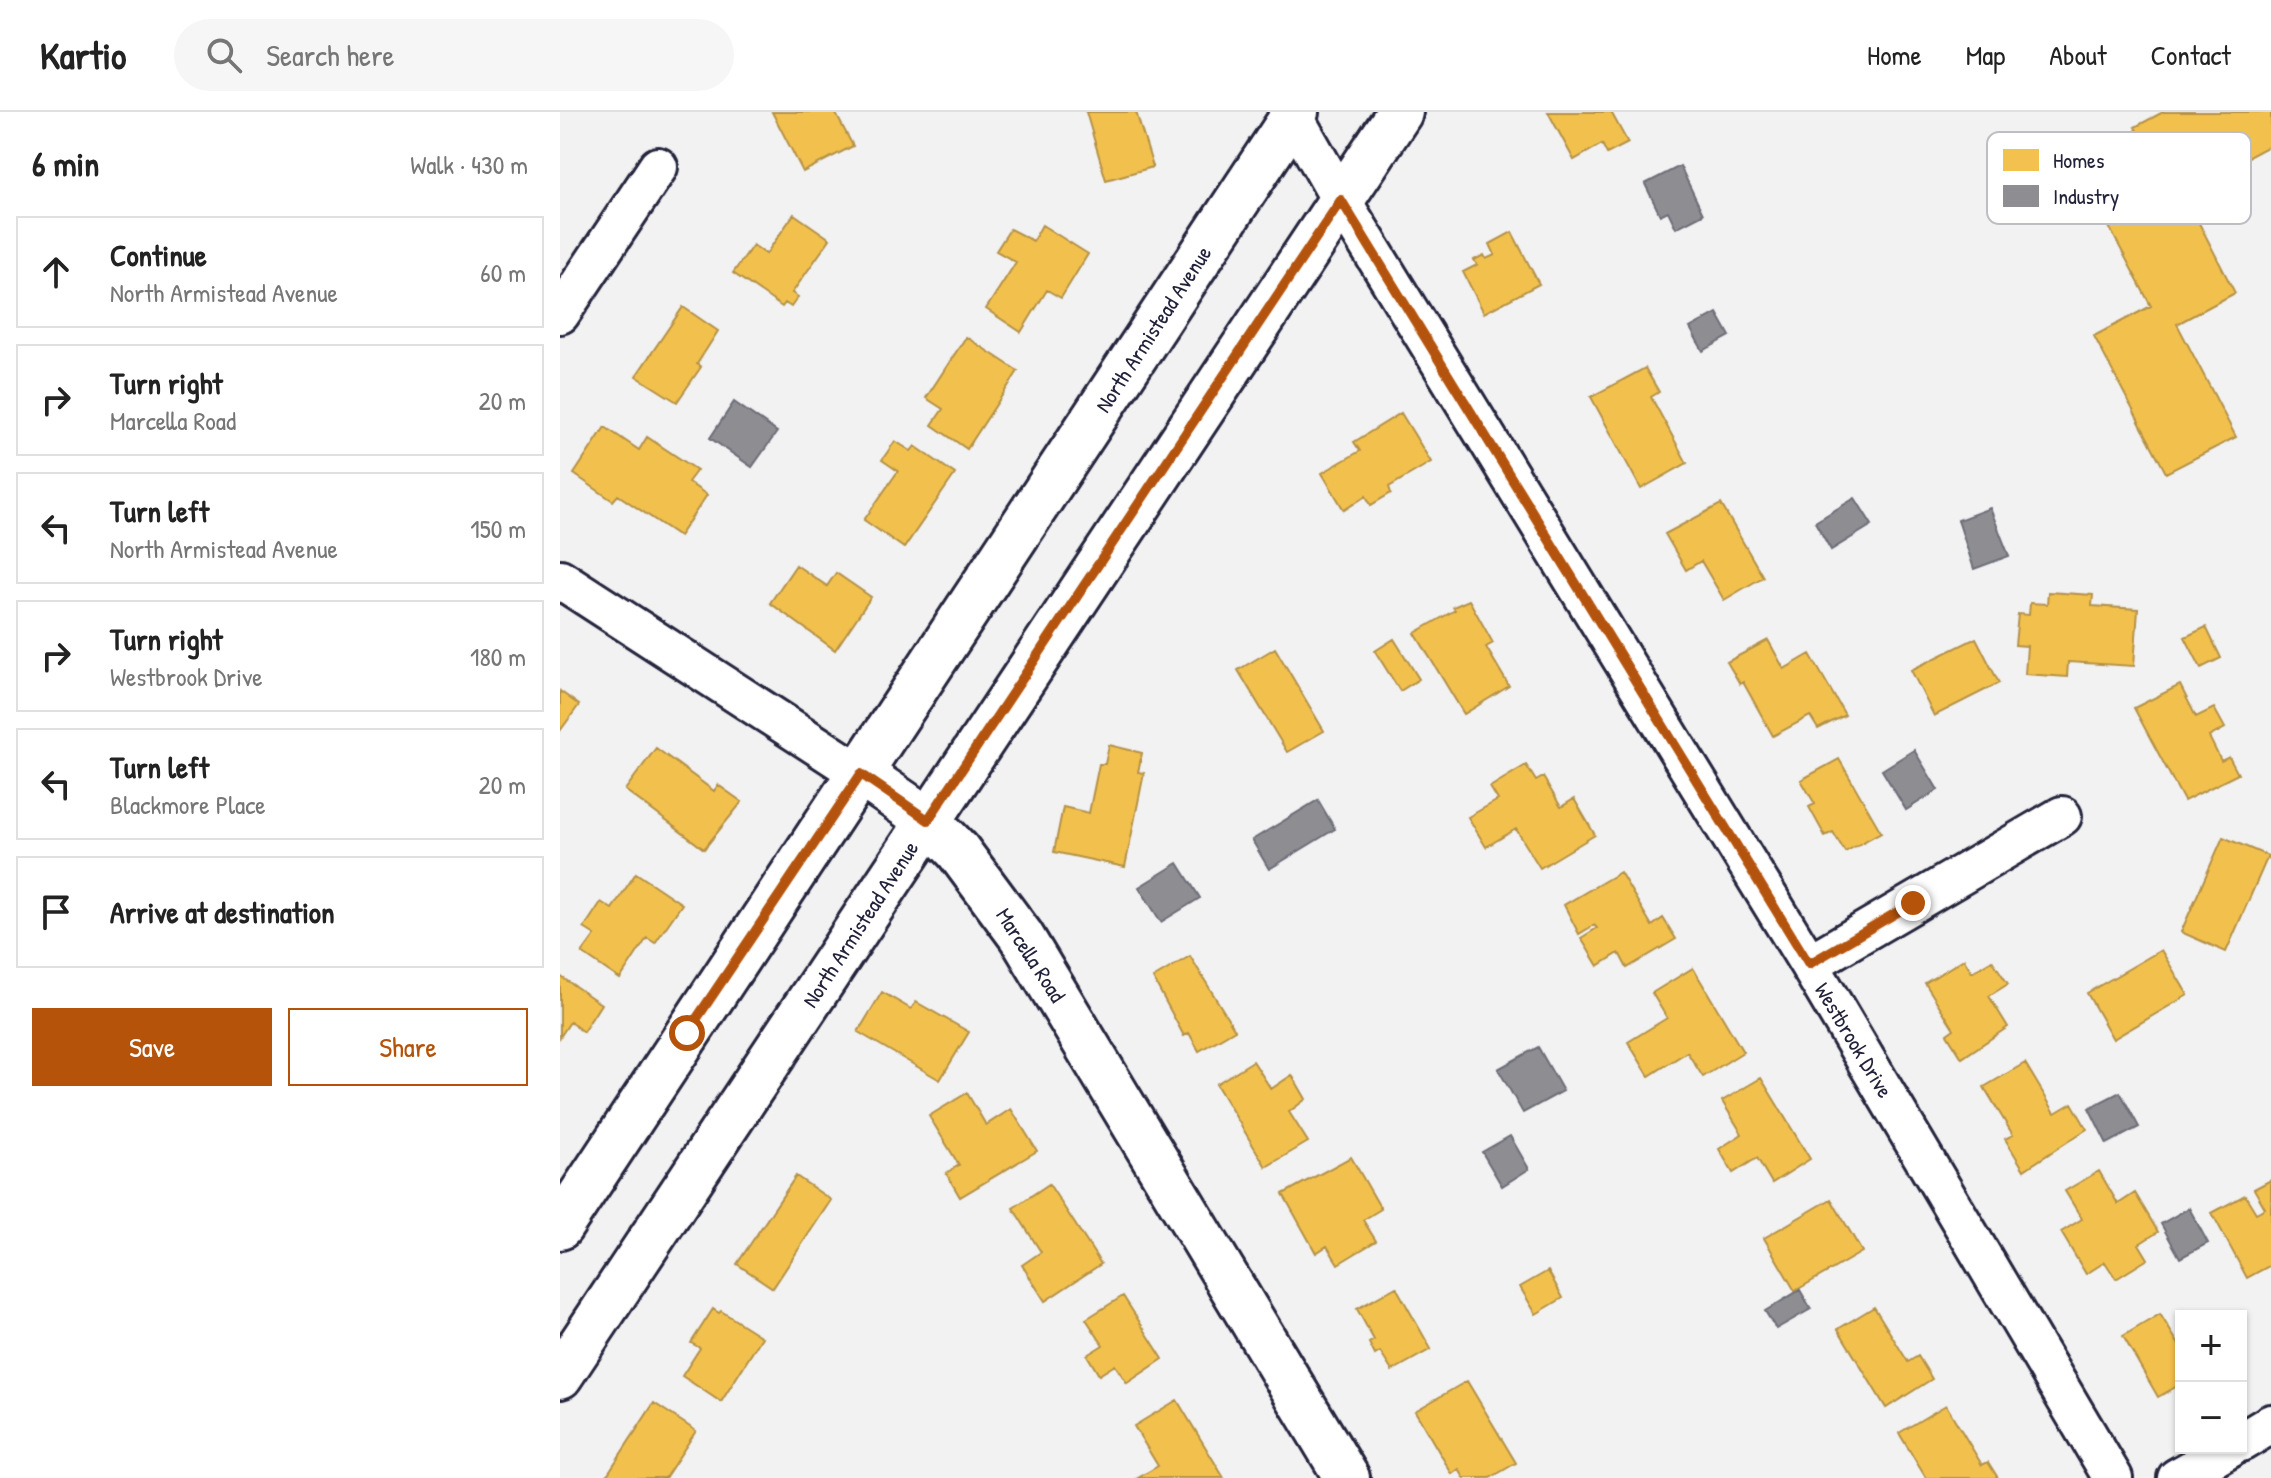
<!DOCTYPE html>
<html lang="en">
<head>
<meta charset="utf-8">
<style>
  :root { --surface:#fff; --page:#f6f6f6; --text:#222; --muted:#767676; --line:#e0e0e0; --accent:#b45309 }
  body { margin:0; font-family:"Patrick Hand",sans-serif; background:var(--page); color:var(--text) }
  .controls { position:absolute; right:24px; bottom:24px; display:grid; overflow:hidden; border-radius:0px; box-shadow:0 2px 6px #0004 }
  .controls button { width:72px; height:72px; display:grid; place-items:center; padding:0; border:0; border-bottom:2px solid var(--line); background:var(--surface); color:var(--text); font:40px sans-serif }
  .stop { position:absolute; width:24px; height:24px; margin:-18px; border:6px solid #b45309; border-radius:50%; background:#fff }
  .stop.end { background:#b45309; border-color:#fff; box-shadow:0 2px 8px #0008 }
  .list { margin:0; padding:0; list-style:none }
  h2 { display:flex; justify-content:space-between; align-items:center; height:104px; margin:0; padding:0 32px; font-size:34px }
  h2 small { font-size:26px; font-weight:400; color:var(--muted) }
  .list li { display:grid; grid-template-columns:52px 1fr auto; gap:24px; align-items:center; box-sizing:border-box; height:112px; margin:0 16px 16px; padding:0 16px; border:2px solid var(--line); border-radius:0px }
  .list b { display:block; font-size:30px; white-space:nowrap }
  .list p { margin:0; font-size:26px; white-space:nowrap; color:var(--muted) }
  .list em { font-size:26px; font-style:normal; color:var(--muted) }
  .actions { display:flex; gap:16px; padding:24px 32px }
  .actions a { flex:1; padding:18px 0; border:2px solid var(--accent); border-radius:0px; text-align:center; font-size:28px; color:var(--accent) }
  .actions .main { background:var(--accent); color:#fff }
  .icon { flex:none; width:44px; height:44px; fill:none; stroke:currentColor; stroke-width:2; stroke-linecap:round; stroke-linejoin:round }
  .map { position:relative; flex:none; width:1711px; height:1366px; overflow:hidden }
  header { display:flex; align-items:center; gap:48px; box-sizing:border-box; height:112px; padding:0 40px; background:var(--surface); border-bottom:2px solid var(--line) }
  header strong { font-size:38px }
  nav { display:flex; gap:44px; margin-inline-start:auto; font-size:28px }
  .search { width:560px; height:72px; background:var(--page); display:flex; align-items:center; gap:20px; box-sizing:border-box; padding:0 28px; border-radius:44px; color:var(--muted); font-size:30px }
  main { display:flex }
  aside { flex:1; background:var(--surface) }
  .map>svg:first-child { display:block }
  .homes { fill:#f2c14e; stroke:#b49148; stroke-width:2 }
  .industry { fill:#8d8d92; stroke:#6d6d78; stroke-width:2 }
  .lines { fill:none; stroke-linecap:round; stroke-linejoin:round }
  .minor-casing { stroke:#22223b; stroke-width:44 }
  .tertiary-casing { stroke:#22223b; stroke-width:50 }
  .primary-casing { stroke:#22223b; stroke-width:50 }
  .minor { stroke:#fff; stroke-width:38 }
  .tertiary { stroke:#fff; stroke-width:44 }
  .primary { stroke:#fff; stroke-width:44 }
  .route { stroke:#b45309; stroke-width:10 }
  .labels { text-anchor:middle; stroke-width:8; stroke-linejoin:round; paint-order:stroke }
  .street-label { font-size:22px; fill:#22223b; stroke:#fff }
  .key { fill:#fff; stroke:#bdbdc4; stroke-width:2 }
  .key-label { font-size:22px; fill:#22223b }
</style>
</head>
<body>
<header>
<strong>Kartio</strong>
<div class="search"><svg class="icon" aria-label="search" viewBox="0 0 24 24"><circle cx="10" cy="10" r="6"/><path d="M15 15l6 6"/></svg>Search here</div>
<nav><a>Home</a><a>Map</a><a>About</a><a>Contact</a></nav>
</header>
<main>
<aside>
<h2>6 min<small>Walk · 430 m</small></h2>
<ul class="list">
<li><svg class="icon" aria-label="ahead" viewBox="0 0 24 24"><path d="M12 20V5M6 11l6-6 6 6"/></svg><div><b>Continue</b><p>North Armistead Avenue</p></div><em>60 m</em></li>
<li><svg class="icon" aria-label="right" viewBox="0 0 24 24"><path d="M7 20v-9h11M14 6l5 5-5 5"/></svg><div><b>Turn right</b><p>Marcella Road</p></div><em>20 m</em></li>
<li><svg class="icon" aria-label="left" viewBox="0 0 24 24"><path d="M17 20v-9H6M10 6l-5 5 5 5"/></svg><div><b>Turn left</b><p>North Armistead Avenue</p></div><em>150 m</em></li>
<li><svg class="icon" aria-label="right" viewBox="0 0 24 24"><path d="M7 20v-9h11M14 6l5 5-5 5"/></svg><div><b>Turn right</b><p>Westbrook Drive</p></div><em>180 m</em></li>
<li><svg class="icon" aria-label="left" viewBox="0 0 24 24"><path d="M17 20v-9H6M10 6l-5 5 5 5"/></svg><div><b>Turn left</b><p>Blackmore Place</p></div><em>20 m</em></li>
<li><svg class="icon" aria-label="arrive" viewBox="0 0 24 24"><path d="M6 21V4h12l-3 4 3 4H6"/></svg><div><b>Arrive at destination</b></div></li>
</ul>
<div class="actions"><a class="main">Save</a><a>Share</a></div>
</aside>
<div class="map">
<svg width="1711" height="1366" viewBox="0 0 1711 1366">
  <rect width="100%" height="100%" fill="#f2f2f3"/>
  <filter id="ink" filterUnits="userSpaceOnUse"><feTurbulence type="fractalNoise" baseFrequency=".0125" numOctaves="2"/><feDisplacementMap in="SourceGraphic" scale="16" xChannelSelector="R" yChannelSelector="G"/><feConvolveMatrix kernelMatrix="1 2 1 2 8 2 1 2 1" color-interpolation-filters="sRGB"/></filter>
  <g filter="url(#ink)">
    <!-- homes -->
    <path class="homes" d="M212,0H275L293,34L243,60Z
      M526,0H576L593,55L546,68Z
      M988,0H1051L1068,31L1047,42L1042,32L1014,48Z
      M1603,0H1711V33L1623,80L1675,181L1617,212L1676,325L1606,361L1534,224L1591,194L1537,92L1599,59L1575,15Z
      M234,102L270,127L232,181L238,185L231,195L225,191L222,195L173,161L193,133L206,142Z
      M482,113L528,142L501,186L487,178L461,220L426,197L456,150L436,139L450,117L473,129Z
      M952,120L979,172L924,201L903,160L917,153L914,148L924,143L926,147L935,143L930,132Z
      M123,195L158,219L137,252L141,255L117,290L76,264Z
      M406,225L458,259L407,337L372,313L383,297L366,286Z
      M1085,256L1099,280L1091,285L1127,351L1081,377L1031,285Z
      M841,301L871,350L829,375L831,381L811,393L806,384L784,398L762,361L800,339L794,330Z
      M45,315L79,338L87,325L137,358L128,370L147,383L119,424L58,383L53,389L14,362Z
      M335,329L351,339L355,334L395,362L344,436L304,408L338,359L322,348Z
      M1161,392L1203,465L1164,488L1141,449L1126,458L1105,422Z
      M236,453L267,474L276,461L311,485L275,538L210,491Z
      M1488,480L1533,483L1532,494L1578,497L1574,554L1508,550L1507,565L1465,562L1467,534L1455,533L1458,502L1469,503L1470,491L1487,492Z
      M909,488L933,531L926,535L949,574L904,602L855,521L895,498L893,495Z
      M1646,515L1661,546L1641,556L1625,525Z
      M1416,526L1439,571L1374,604L1351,558Z
      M834,527L859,567L840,579L815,539Z
      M1208,528L1224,557L1250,542L1285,603L1258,617L1250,604L1213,624L1183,570L1180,572L1167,550Z
      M715,536L764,619L727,640L678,558Z
      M1620,573L1636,605L1654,596L1665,616L1649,625L1661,649L1669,645L1678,662L1624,689L1574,596Z
      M0,579L19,593L0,619Z
      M549,633L582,641L578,660L584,661L565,755L494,740L503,695L529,701L539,652H545Z
      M96,636L154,679L158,673L182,690L144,737L65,678Z
      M1279,647L1321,720L1285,740L1273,720L1265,724L1249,695L1255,692L1241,668Z
      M966,653L976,669L983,665L1001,695L1014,687L1035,723L980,756L956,717L926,735L908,705L938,688L930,675Z
      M1663,725L1708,744L1666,840L1621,820Z
      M1060,760L1092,814L1103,806L1116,827L1067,856L1059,841L1038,854L1021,826L1037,816L1034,813L1019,822L1004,793Z
      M76,761L122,792L95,831L87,826L60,867L22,841L35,823L24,816L41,790L52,797Z
      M1601,838L1628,883L1553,927L1527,881Z
      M630,844L675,918L639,939L629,921L624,924L593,866Z
      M1404,847L1412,860L1432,848L1448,872L1429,884L1448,915L1402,946L1387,922L1394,917L1365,871Z
      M1133,856L1183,940L1143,965L1127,940L1089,964L1068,930L1107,906L1092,881Z
      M0,864L41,892L23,920L10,910L0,925Z
      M322,880L351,897L356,890L409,920L380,968L298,920Z
      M693,949L711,977L732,963L746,987L729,1000L748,1030L706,1055L656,972Z
      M1465,951L1495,1001L1512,991L1527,1017L1464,1058L1445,1027L1453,1023L1424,975Z
      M1201,966L1250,1047L1212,1071L1197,1046L1173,1061L1159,1037L1182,1022L1162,989Z
      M407,981L426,1013L451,997L477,1039L400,1085L386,1061L399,1053L369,1004Z
      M791,1045L821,1097L803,1108L816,1129L778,1152L767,1134L756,1141L723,1082Z
      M1539,1059L1558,1092L1575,1081L1598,1120L1579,1132L1588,1147L1556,1167L1545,1150L1526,1162L1501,1120L1522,1107L1505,1079Z
      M236,1064L271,1088L213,1176L177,1152Z
      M1711,1068V1153L1687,1166L1652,1101L1685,1083L1696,1101L1705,1096L1694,1077Z
      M489,1072L541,1152L485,1189L462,1153L481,1140L453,1096Z
      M1271,1087L1302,1140L1235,1179L1204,1126Z
      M988,1159L1003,1186L976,1202L960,1175Z
      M836,1175L871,1237L832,1259L820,1240L815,1243L809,1231L814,1228L797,1197Z
      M563,1184L603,1247L567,1271L555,1253L539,1263L527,1243L543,1233L526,1207Z
      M1314,1195L1348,1250L1358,1244L1372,1267L1326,1296L1278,1217Z
      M153,1197L159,1201L161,1199L202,1225L161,1290L122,1264L140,1236L131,1231Z
      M1600,1202L1621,1236V1272L1598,1285L1563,1224Z
      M907,1269L956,1351L930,1366H904L899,1357L892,1362L855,1299Z
      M617,1288L664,1366H578L598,1354L574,1314Z
      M94,1291L136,1319L105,1366H45Z
      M1386,1293L1422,1353L1428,1350L1438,1366H1366L1339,1321Z"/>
    <!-- industry -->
    <path class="industry" d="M1120,54L1143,102L1116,116L1108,99L1100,103L1085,72Z
      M1157,201L1170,224L1143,239L1130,216Z
      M174,290L217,320L192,355L150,326Z
      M1295,386L1312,413L1271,438L1255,410Z
      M1430,396L1449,444L1414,457L1398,408Z
      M1354,638L1378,678L1346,698L1322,658Z
      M758,688L775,717L709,757L692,728Z
      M618,751L640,786L601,810L579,775Z
      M978,935L1003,979L963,1001L938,957Z
      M1560,980L1579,1015L1547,1032L1529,996Z
      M950,1024L969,1057L942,1074L922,1040Z
      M1629,1096L1648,1131L1620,1146L1601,1112Z
      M1240,1178L1251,1197L1216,1217L1205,1199Z"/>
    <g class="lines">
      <!-- minor casing -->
      <g class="minor-casing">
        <path id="minor" d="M731,0L781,88L1249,852L1553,1366
          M0,202L98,55
          M0,467L301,662
          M1249,852L1502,704
          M1681,1330L1711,1312
          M1617,1366L1670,1336"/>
      </g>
      <!-- tertiary casing -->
      <g class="tertiary-casing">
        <path id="tertiary" d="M301,662L368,708L398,739L461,824L787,1366"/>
      </g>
      <!-- primary casing -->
      <g class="primary-casing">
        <path id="primary" d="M0,1115L736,0
          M0,1264L840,0"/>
      </g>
      <!-- minor -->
      <use href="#minor" class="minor"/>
      <!-- tertiary -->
      <use href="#tertiary" class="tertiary"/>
      <!-- primary -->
      <use href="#primary" class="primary"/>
    </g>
  </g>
  <g class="lines" filter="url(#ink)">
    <!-- route -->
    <path class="route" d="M127,921L301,662L368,708L781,88L1249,852L1353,791"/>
  </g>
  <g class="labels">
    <!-- street labels -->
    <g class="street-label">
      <text transform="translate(593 217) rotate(-57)" y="8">North Armistead Avenue</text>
      <text transform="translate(300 812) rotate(-57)" y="8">North Armistead Avenue</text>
      <text transform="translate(471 843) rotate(57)" y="8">Marcella Road</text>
      <text transform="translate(1294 928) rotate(59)" y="8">Westbrook Drive</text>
    </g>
  </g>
  <!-- legend -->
  <rect x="1427" y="20" width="264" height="92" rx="12" class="key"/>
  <rect x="1443" y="37" width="36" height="22" fill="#f2c14e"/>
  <rect x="1443" y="73" width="36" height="22" fill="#8d8d92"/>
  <g class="key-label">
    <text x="1493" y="56">Homes</text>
    <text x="1493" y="92">Industry</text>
  </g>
</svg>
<div class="controls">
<button>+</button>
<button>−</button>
</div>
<div class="stop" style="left:127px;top:921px"></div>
<div class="stop end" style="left:1353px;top:791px"></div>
</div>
</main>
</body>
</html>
